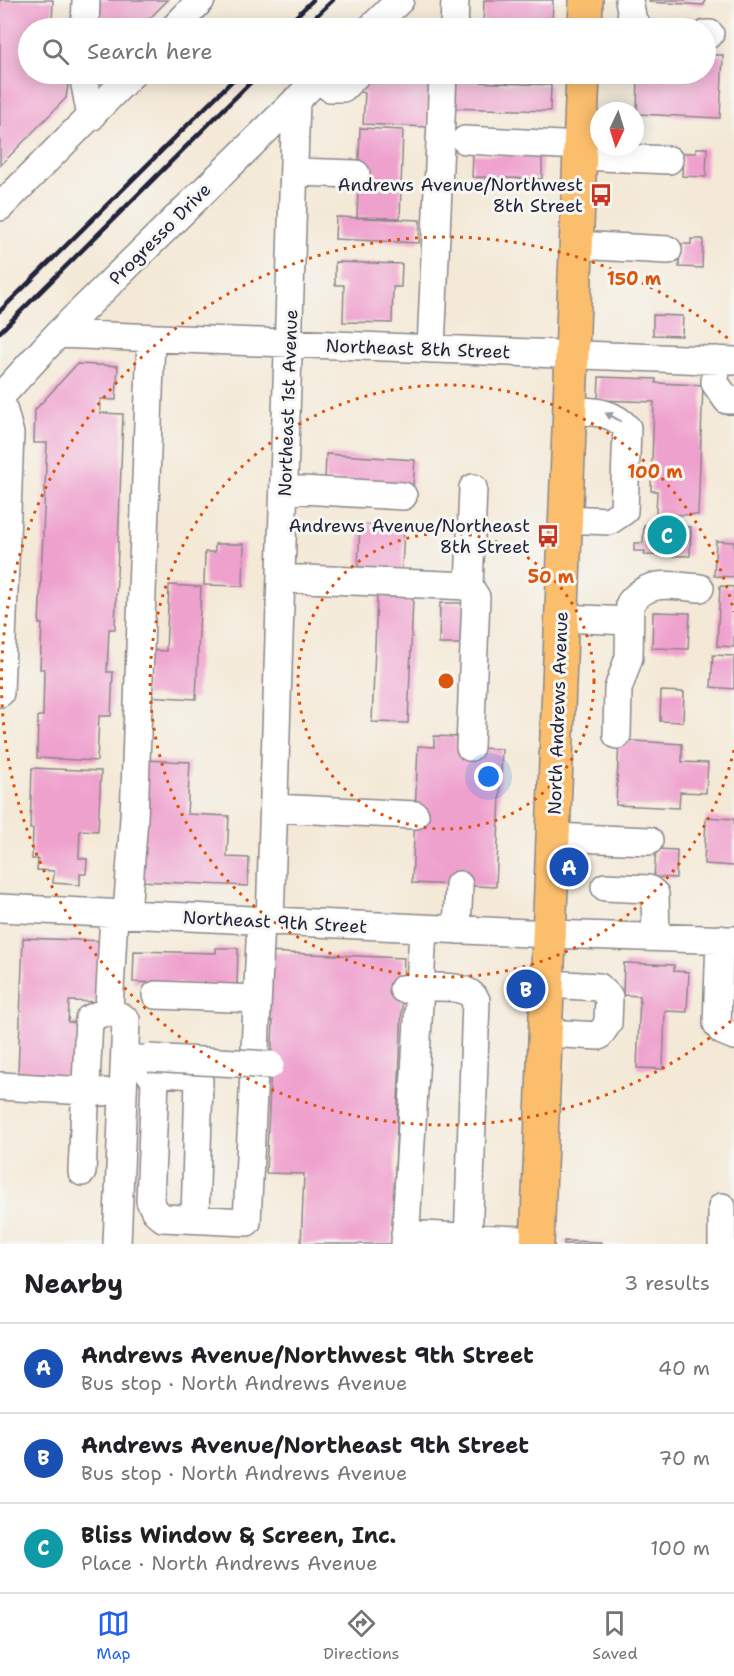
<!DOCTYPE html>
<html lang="en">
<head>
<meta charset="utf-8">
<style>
  :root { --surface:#fff; --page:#f2f2f2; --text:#202124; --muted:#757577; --line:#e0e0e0; --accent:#2563eb }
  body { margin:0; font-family:"Shantell Sans",sans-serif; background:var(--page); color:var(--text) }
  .compass { position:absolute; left:590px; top:102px; width:54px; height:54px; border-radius:50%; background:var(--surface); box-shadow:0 3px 15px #0003; rotate:184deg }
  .you { position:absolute; left:489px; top:777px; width:21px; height:21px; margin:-15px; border:4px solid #fff; border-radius:50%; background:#1a73e8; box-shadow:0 0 0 9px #1a73e833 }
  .badge { display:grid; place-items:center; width:39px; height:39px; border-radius:50%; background:var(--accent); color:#fff; font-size:20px; font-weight:700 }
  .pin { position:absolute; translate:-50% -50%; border:3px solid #fff; box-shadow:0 2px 6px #0006 }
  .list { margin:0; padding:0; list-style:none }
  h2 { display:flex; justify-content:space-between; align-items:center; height:78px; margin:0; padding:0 24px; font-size:26px }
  h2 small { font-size:20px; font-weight:400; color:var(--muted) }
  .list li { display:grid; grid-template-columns:39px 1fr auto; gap:18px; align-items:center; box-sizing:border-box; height:90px; padding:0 24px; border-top:2px solid var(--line) }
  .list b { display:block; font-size:22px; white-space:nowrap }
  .list p { margin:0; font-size:20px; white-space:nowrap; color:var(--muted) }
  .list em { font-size:20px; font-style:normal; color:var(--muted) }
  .icon { flex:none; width:33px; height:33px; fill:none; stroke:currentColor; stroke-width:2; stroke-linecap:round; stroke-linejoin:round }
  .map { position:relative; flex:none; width:734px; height:1244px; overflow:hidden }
  .search { position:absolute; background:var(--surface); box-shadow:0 3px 15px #0003; left:18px; right:18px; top:18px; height:66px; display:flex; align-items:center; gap:15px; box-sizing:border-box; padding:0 21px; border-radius:33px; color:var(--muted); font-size:22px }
  .sheet { height:348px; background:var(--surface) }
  nav { display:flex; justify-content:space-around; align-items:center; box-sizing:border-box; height:84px; border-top:2px solid var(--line); background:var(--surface); font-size:16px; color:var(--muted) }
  nav a { display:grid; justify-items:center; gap:3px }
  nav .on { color:var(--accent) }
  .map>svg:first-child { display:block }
  .building { fill:#efa1ce }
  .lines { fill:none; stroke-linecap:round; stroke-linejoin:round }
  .minor-casing { stroke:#8b8689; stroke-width:30 }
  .major-casing { stroke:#8b8689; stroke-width:36 }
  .minor { stroke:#fff; stroke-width:27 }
  .major { stroke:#fabe6d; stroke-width:33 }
  .rail { stroke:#22223b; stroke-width:4.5 }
  .minor-bridge-casing { stroke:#8b8689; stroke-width:30; stroke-linecap:butt }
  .minor-bridge { stroke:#fff; stroke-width:27 }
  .oneway { fill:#9c9ca7 }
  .ring { fill:none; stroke:#de560e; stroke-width:3; stroke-dasharray:3 6 }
  .labels { text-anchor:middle; stroke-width:6; stroke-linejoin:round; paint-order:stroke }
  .poi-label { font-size:18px; fill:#22223b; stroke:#f6f6f2; text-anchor:end }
  .street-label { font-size:18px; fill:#22223b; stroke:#f6f6f2 }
  .centre { fill:#de560e; stroke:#f6f6f2; stroke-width:3 }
  .ring-label { font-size:18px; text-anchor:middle; font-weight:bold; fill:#de560e; stroke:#f6f6f2; stroke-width:6; stroke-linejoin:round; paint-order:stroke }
</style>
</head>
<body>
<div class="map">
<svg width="734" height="1244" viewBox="0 0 734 1244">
  <rect width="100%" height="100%" fill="#f6f6f2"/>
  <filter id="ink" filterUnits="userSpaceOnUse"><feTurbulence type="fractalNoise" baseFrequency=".0167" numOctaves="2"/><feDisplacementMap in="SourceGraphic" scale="12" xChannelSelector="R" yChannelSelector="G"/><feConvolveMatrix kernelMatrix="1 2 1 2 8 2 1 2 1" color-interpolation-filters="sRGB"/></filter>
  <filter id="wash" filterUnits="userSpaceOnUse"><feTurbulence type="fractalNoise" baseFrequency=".008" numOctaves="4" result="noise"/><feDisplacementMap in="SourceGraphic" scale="24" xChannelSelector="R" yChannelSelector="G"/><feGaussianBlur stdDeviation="1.35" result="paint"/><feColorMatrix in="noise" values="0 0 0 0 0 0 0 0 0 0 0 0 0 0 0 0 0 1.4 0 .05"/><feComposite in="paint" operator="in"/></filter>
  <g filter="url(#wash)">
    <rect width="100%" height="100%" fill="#f4e9d7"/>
    <g id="blocks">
      <!-- building -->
      <path class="building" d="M0,0H53L52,24L59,25L58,28H28V74H57V78L69,79L66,98L0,166Z
        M92,0H168L140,28H91Z
        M484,0H553L552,28H483Z
        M650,0H705L704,5L649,2Z
        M706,55H723L720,118L637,114L638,74H706Z
        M361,74H430L427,127L363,124L365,93L360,92Z
        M448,81L551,85L550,111L447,108Z
        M360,128L403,130L400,218L357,217Z
        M696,148H707L706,177L682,176L683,153H696Z
        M473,154L542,156V179L472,177Z
        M336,217L420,220L419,243L335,239Z
        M691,239H703L702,268L679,267L680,244H691Z
        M335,262L402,264L401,287H393L392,323L343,322L344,285H335Z
        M653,315L683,316L682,336L653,335Z
        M77,364L118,366L116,400L100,399V413L123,414L115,629H109L107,672H113L111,716H99L97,761L37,758L38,716H43L44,669H40L42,624H39L47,443H34L35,410Z
        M599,377L656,379V383L703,385L698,515L656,514L657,491H651L654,402L598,400Z
        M326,454L415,460L413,485L325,480Z
        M360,524L404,526L402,570L358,568Z
        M644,525L691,527L690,556L644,555L645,551H634V543H643Z
        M716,541L734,542V577L714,576Z
        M215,544H244L243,586L204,585L205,552H215Z
        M169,585L201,587L196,699L145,696L147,650L166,651Z
        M720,586L734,587V647L717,646Z
        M377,596L413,598L408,723L372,722Z
        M440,603H465L464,644H439Z
        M653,612L690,613L688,649L652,648Z
        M713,655L734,656V689L711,687Z
        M661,691L684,692L683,722L660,721Z
        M434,736L457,737L456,747L502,749L496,887L412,883L418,746L434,747Z
        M619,740L682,744V762L708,763L706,793L680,792L679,808L616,805Z
        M143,760L190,762L187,814L229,816L227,857L249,858L248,886L138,881Z
        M32,768L101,771L98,831L80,830L79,858L87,859L86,874H80V885L53,883L54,871L37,870L38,859H32L33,829H30Z
        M706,817L734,819V866L704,864Z
        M656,849L677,850L676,878L654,877Z
        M23,938L106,941L104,1002L69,1001L68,1022L81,1023L79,1077L18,1074Z
        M216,948H238L237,986L133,982L134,951L216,953Z
        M265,952L404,958L392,1244H301L304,1174L266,1173L273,1021H262Z
        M624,963L674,965V971L689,972L687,1012L665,1011L663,1069L637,1068L640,996L623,995Z
        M564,1241L601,1242V1244H564Z"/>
    </g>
  </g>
  <g filter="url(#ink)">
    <use href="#blocks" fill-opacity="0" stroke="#8b8689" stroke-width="1.5"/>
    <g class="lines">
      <!-- minor casing -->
      <g class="minor-casing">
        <path id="minor" d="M629,0L633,21L639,28
          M85,28L86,0
          M174,28L201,0
          M371,28L400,0
          M454,28L455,0
          M706,34H710
          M83,74L91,117
          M320,77L330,88H343L357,74
          M465,140L580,146
          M579,156L669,160
          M295,172L356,174
          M0,207L132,74
          M576,245L668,250
          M58,334L734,361
          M431,349L443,74
          M716,360L715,383L727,400H734
          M0,397L58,334L323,74
          M0,397L10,434L0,693
          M285,489L403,496
          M565,519L609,521L624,511L627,428C611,410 592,412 569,410
          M282,578L469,586L476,597L470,747
          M469,586L473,488
          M561,618L629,621
          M617,735L618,689L629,657L630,603C650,578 671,586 700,588
          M274,808L415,815
          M553,837L649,841
          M605,887L649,889L655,894L656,937
          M0,908L550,934L734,940
          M114,914L109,1010L126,1020L117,1244
          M127,914L134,818L151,338
          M270,922L296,100
          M423,929L420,987C438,988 466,983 476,1000L468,1244
          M457,930L459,885
          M720,939L717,1024L722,1031L734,1036
          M403,989L420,987L405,1244
          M156,995L257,999
          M546,1033L599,1036L608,1023L609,997L599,987L548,984
          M140,1059L155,1081L150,1201L155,1211L163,1218L247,1222L261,921
          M149,1072L194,1075L199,1080L195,1219
          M0,1086L104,1092
          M82,1172L89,1019L109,1010
          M722,1207V1244
          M405,1234L537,1241"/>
      </g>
      <!-- major casing -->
      <g class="major-casing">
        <path id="major" d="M585,28L586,0
          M537,1244L583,74"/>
      </g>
      <!-- minor -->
      <use href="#minor" class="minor"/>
      <!-- major -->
      <use href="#major" class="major"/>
      <!-- rail -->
      <path class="rail" d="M284,28L313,0
        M304,28L333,0
        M0,311L239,74
        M0,332L259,74"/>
      <!-- minor-bridge casing -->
      <g class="minor-bridge-casing">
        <path id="minor-bridge" d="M149,1058L270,1065"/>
      </g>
      <!-- minor-bridge -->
      <use href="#minor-bridge" class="minor-bridge"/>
    </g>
    <!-- one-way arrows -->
    <defs><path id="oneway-solid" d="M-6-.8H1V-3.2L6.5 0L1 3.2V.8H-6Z" transform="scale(1.5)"/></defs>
    <use class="oneway" href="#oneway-solid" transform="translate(613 417) rotate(-152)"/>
  </g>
  <!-- distance rings -->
  <g class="ring">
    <circle cx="446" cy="681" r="148"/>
    <path d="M734 750A296 296 0 1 1 734 612"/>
    <path d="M731 1021A444 444 0 1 1 731 341"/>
  </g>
  <!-- icons -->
  <defs>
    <g id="bus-bare" transform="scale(1.8)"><path d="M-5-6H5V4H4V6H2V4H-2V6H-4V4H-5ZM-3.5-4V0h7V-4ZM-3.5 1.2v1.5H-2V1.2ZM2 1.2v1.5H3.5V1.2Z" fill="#c8321e" stroke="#f6f6f2" stroke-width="2.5" paint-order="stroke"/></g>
  </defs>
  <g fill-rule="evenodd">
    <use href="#bus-bare" x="601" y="195"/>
    <use href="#bus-bare" x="548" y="536"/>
  </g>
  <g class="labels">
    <!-- poi labels -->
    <g class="poi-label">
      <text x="583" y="191">Andrews Avenue/Northwest<tspan x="583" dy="21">8th Street</tspan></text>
      <text x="530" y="532">Andrews Avenue/Northeast<tspan x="530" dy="21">8th Street</tspan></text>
    </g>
    <!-- street labels -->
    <g class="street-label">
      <text transform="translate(160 234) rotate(-45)" y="6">Progresso Drive</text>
      <text transform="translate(418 349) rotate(2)" y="6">Northeast 8th Street</text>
      <text transform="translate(288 403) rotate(-88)" y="6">Northeast 1st Avenue</text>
      <text transform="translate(558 713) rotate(-88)" y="6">North Andrews Avenue</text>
      <text transform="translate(275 922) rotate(3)" y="6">Northeast 9th Street</text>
    </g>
  </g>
  <circle cx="446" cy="681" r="9" class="centre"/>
  <g class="ring-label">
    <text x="634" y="285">150 m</text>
    <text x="655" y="478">100 m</text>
    <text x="551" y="583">50 m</text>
  </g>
</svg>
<svg class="compass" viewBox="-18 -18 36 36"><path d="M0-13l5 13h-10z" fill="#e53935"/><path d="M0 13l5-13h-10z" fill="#757577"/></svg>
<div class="you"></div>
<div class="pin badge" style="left:569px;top:867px;background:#1a4fb4">A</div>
<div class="pin badge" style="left:526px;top:989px;background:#1a4fb4">B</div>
<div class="pin badge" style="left:667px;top:535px;background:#0f9aa8">C</div>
<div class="search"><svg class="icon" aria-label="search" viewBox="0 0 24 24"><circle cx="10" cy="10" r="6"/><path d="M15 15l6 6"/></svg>Search here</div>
</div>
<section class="sheet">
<h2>Nearby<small>3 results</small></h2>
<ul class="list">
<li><span class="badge" style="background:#1a4fb4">A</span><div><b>Andrews Avenue/Northwest 9th Street</b><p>Bus stop · North Andrews Avenue</p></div><em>40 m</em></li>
<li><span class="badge" style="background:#1a4fb4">B</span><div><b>Andrews Avenue/Northeast 9th Street</b><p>Bus stop · North Andrews Avenue</p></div><em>70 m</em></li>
<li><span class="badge" style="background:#0f9aa8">C</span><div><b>Bliss Window &amp; Screen, Inc.</b><p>Place · North Andrews Avenue</p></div><em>100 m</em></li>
</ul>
</section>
<nav>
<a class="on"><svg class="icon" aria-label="map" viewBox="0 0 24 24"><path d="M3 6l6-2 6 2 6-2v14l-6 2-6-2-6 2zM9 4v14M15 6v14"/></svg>Map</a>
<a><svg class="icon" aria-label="directions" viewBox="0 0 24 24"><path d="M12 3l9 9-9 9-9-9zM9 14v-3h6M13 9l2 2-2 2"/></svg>Directions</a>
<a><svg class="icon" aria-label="saved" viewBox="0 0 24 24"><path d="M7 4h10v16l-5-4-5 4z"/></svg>Saved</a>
</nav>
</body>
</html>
